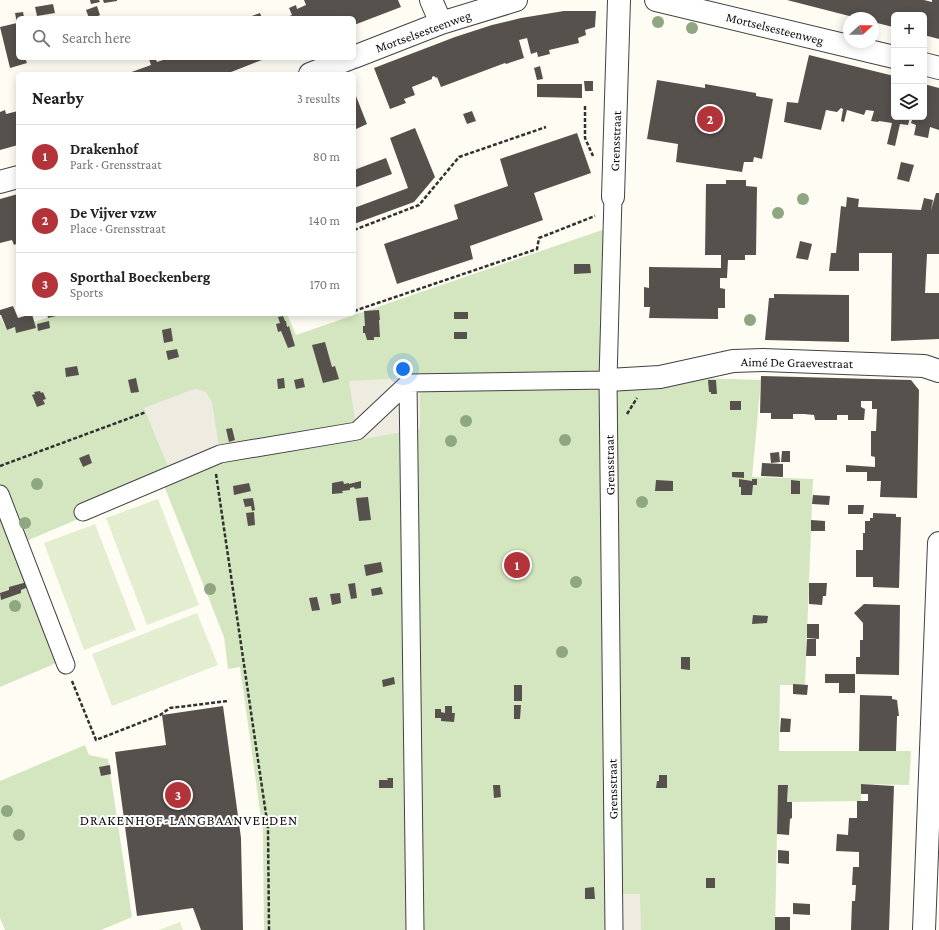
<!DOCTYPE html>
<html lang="en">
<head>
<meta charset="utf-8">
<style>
  :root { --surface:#fff; --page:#f2f2f2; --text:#222; --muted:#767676; --line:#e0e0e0; --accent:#b2343a }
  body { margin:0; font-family:"Crimson Pro",serif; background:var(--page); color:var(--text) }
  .controls { position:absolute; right:12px; top:12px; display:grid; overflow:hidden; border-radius:6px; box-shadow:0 2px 10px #0003 }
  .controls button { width:36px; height:36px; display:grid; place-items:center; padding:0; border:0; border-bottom:1px solid var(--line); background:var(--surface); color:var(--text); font:20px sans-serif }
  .compass { position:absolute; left:843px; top:12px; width:36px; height:36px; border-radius:50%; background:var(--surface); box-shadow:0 2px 10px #0003; rotate:69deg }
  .you { position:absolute; left:403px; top:369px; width:14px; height:14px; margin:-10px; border:3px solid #fff; border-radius:50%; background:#1a73e8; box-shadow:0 0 0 6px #1a73e833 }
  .badge { display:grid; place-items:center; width:26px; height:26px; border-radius:50%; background:var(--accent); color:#fff; font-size:13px; font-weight:700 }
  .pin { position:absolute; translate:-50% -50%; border:2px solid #fff; box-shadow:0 1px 4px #0006 }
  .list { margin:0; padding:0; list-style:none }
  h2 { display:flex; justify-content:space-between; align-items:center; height:52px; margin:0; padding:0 16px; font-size:17px }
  h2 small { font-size:13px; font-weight:400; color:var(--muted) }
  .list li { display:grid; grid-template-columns:26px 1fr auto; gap:12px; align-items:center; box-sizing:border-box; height:64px; padding:0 16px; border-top:1px solid var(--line) }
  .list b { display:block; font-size:15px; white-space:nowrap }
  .list p { margin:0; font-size:13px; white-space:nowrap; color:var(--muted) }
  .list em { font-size:13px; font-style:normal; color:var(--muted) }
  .icon { flex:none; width:22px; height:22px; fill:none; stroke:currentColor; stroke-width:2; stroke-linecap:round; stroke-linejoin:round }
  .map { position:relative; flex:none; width:939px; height:930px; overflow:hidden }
  .search { position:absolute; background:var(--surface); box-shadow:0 2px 10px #0003; left:16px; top:16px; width:340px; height:44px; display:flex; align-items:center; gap:10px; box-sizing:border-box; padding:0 14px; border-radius:6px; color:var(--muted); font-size:15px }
  .panel { position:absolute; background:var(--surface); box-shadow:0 2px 10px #0003; left:16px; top:72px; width:340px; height:244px; border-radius:6px }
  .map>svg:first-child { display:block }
  .green { fill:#d3e6bf }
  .pitch { fill:#e3eed0 }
  .plaza { fill:#eeebe1 }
  .building { fill:#57514d }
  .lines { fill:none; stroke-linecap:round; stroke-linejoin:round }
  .pedestrian-casing { stroke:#424242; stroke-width:19 }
  .minor-casing { stroke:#424242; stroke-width:24 }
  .path { stroke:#313131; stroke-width:2.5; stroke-dasharray:4 2; stroke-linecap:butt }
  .pedestrian { stroke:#fff; stroke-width:17 }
  .minor { stroke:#fff; stroke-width:22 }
  .tree { fill:#8ea782 }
  .labels { text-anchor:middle; stroke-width:4; stroke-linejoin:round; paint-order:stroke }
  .street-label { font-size:13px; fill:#0f0f0f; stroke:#fff }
  .neighbourhood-label { font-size:14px; letter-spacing:1px; fill:#0f0f0f; stroke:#fff }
</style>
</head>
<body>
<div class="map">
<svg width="939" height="930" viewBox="0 0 939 930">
  <rect width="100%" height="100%" fill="#fefcf3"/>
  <!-- green -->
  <path class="green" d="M608,228L605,375L761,380L752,477L813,479L805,685H780L779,751H911L909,785L861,784V801L787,802L788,785H778L775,930H264L263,832L240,667L228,669L224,637L163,483L24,542L61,661L0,687V317L7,330L60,314H287L296,335Z
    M85,745L89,755L108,759L132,917L101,930H5L0,918V781Z"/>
  <!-- pitch -->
  <path class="pitch" d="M158,499L199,605L147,625L106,518Z
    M95,524L136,630L84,650L44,543Z
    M197,613L218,665L112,706L92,654Z
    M180,922L183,930H159Z"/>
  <!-- plaza -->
  <path class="plaza" d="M420,377V429L358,440L349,381Z
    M196,389L206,392L212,402L220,454L173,479L144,408L191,390Z
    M609,894H640L641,930H610Z"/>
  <!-- building -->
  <path class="building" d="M90,0H99L100,2L91,4Z
    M103,0H117V1L104,3Z
    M304,0H398L401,7L354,25V18H284L292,15L289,8L296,5L297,9L306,5Z
    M787,0H924L932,2V0H939V39L924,35V15H894L893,27L873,22V18H857Z
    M53,4L55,13L37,16L35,7Z
    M97,6L100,15L94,18H89L86,10Z
    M564,11H596L595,27L585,30L586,35L578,38L579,43L549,50L550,54L538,57L537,52L531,54L527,38L519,40L524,58L506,64L505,63L441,87L437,77L436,78L434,76L432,77V79L412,87L415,95L404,99L406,103L390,109L374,68L455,37L492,25L521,18Z
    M23,12L24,17L27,16L28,18H18V58H25L27,63L10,68L0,27L17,23L15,13Z
    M260,13L262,18H246Z
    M809,55L894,76V117H910L908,125L900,124L895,146L887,144L892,123L879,121L878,122L871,121L874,111L866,110L864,115L847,110L844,122L841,121L843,109L841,108L837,112L826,110L821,130L784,122L787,102L798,103Z
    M151,58H155L157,62L169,58H267L226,74H126L151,65L149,59Z
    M540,66L543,79L537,80L534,68Z
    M657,80L705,88V84L756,93V96L773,99L762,159L754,157L753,162H744L742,172L676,162L678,144L647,139Z
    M584,81H593V91H585Z
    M537,84H582V98L537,97Z
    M924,84L939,88V130L930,127L928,138L914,135L916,125L911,123L913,117H924Z
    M354,91L367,124L354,130Z
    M5,110L6,114L18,111V145L0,150V112Z
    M472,111L476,121L467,124L463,114Z
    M415,128L435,177L414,202L354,224V208L408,188L390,138Z
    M577,133L591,173L534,193L543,220L470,246L473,259L397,284L384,244L458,219L454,205L508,186L500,159Z
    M386,158L392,174L354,188V170Z
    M901,162L914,165L909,182L897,179Z
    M726,180H746V186L757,187L756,255H745V260H728L727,278H720V288L725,289V308H718V319L649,318L650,307H644V287L649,288V267L721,268V255H705L706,184H726Z
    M936,193H939V254H927L925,293H939V339L891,341L892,253H859V271H829L831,253H836L841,206L846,207L847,197L859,199L858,207L921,210L924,198L933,200L931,210Z
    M18,194V243L14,245L12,240L0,243V199Z
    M800,241L812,244L808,260L796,258Z
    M574,264H590L591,273L574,274Z
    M774,294L849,295V342L765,340L769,298H774Z
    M13,306L18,318L32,314L36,328L16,333L15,327L7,330L1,315H0V310Z
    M379,310L380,320H379L380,337H374V340H367L365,333H363V326H365L364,311Z
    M454,312H468V319H454Z
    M47,314H60V315L48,318Z
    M283,316L285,321H286L287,327L289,326L295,346L288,348L281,331L278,332L276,324L280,323L278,317Z
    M49,321L50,328L38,331L37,324Z
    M171,328L173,341L164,343L162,330Z
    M454,332H467V339H454Z
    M325,342L332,367L335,366L339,379L323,383L312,345Z
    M177,349L179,357L168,360L166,351Z
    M77,366L79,375L66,377L65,368Z
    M761,376L911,380L919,390L917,498L880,497L881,481H867V472H846V465L875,467V457L871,456V431H876L877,409H872V401H861V407L865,409L864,420H848V415H837V420H815L814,415L804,414H793V419H771V413H760Z
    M136,378L139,392L131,393L128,380Z
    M284,378L285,388L278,389L277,379Z
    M303,378L305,387L296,389L294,380Z
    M708,380H716L717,394H711V392H709Z
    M40,391L41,393L43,392L46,399L43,400L45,404L37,407L32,395L35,394L34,392Z
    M730,401H741V410H730Z
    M232,428L235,440L229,442L226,429Z
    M782,451H790V462H781Z
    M779,452L780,462L771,463L770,453Z
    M89,454L92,463L83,467L79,458Z
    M762,463L783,464V477L761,476Z
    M732,472H744V478L732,477Z
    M739,479L752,481V479H757V485H753L752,495H741V487H739Z
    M656,480L673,481V491H655Z
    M791,480L800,481V494H791Z
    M343,481L344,484L349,483V484L361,481V488L355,489L354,487L350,488V490L342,491L343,493L332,494V483Z
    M249,483L251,491L234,495L233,486Z
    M813,495L830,496L829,505L812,504Z
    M368,497L371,520L359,521L356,498Z
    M253,498L255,510L252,511L251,506L245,507L243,499Z
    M848,505H864L863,514H848Z
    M254,512L255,525L248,526L246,513Z
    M873,513L896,514V517H901L899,588L873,587V577H856V550H863V533H865V521H870V518H873Z
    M811,520L825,521V531H811Z
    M381,562L383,572L366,576L364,565Z
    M27,582L28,587L21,590V593L1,600L0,593L9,590V587Z
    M355,583L357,598L351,599L348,584Z
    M809,583H827L826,596H823L822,605L809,604Z
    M381,587L383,594L372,596L371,589Z
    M340,593L341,603L332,605L330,594Z
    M317,597L320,610L312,611L309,598Z
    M864,604L900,605L899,675L856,674V657H860V640H863V623L854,613Z
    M753,615L768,616L767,623L752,624Z
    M807,624H819V639L807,638Z
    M807,639H816V656H806Z
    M681,657H690V670L681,669Z
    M825,674H855V693H839V683H825Z
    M394,677L395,684L383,687L382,680Z
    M793,684L808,685L807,695L793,694Z
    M514,685H522V701H514Z
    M860,695L892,696V699L897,700L899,716H897V718L896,751H859Z
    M514,705H521L520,719H514Z
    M223,706L241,838L243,930H201L193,908L137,916L115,752L166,745L162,715Z
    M445,706H452V713H455L454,722L441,721V718H435V709H441V712L445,713Z
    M781,718L791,719L790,732H780Z
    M110,765L111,774L101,776L99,767Z
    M659,775H667V788H656L657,781H659Z
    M387,778H393V788H379V780H388Z
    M861,784L894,786L889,930H851L852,901H855L856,885H852L853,867H859V852L836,851L837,834L848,835L849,818H857V801H868V794H861Z
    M493,785H500L501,797L494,798Z
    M778,785H788L787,802H792V818L790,819L789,835L777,834Z
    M778,850L789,851V864L778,863Z
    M706,878H715V888H706Z
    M594,887L595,899H585V888Z
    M793,903L810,904V915L793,914Z
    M775,917H790V930H775Z"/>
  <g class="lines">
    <!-- pedestrian casing -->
    <g class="pedestrian-casing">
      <path id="pedestrian" d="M613,197L608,380L614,930
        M0,494L66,665
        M83,512L220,454L357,431L408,383
        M415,930L408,383L608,380"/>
    </g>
    <!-- minor casing -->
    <g class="minor-casing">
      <path id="minor" d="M431,0L441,23
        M656,0L894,57
        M354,57L441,23L516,0
        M924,64L939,68
        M310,74L351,58
        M0,182L18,177
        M613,197L619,0
        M608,380L660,377L733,361L763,360L924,366L939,371
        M924,930L939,543"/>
    </g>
    <!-- path -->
    <path class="path" d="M585,106V138L593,156
      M354,230L419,205L459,157L546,127
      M354,311L537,249L539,238L595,216
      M627,414L637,398
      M0,466L146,412
      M216,474L268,828L269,930
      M72,681L96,740L160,715L170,708L228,701"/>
    <!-- pedestrian -->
    <use href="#pedestrian" class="pedestrian"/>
    <!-- minor -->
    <use href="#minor" class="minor"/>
  </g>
  <!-- trees -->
  <g class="tree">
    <circle cx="658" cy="22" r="6"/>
    <circle cx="692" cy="28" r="6"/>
    <circle cx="803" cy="199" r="6"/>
    <circle cx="778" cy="213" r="6"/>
    <circle cx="750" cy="320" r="6"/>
    <circle cx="466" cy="421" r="6"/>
    <circle cx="565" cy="440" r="6"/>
    <circle cx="451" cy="441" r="6"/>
    <circle cx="37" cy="484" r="6"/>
    <circle cx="642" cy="502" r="6"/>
    <circle cx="25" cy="523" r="6"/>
    <circle cx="576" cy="582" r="6"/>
    <circle cx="210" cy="589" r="6"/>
    <circle cx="15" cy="606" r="6"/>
    <circle cx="562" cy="652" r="6"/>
    <circle cx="7" cy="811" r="6"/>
    <circle cx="19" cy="835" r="6"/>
  </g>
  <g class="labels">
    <!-- street labels -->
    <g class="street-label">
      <text transform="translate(775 28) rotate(14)" y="5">Mortselsesteenweg</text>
      <text transform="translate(423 31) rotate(-20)" y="5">Mortselsesteenweg</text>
      <text transform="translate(615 141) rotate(-88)" y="5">Grensstraat</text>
      <text transform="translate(797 362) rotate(1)" y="5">Aimé De Graevestraat</text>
      <text transform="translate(609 465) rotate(-91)" y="5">Grensstraat</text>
      <text transform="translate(612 789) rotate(-91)" y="5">Grensstraat</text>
    </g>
    <!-- neighbourhood labels -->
    <g class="neighbourhood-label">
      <text x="189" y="825">DRAKENHOF-LANGBAANVELDEN</text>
    </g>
  </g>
</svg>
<div class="controls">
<button>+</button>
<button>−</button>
<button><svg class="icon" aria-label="layers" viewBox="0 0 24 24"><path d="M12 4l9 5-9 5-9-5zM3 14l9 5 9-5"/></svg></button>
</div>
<svg class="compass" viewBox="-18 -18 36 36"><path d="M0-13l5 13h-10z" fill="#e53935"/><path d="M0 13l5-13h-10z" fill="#767676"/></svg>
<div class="you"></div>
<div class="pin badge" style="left:517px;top:565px">1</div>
<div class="pin badge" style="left:710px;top:119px">2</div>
<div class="pin badge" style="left:178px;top:795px">3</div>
<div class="search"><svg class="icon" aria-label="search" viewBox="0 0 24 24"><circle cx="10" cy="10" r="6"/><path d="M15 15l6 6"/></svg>Search here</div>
<section class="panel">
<h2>Nearby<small>3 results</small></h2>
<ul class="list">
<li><span class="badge">1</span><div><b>Drakenhof</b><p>Park · Grensstraat</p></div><em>80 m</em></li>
<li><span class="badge">2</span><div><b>De Vijver vzw</b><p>Place · Grensstraat</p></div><em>140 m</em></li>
<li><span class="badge">3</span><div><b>Sporthal Boeckenberg</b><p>Sports</p></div><em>170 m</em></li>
</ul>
</section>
</div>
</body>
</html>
